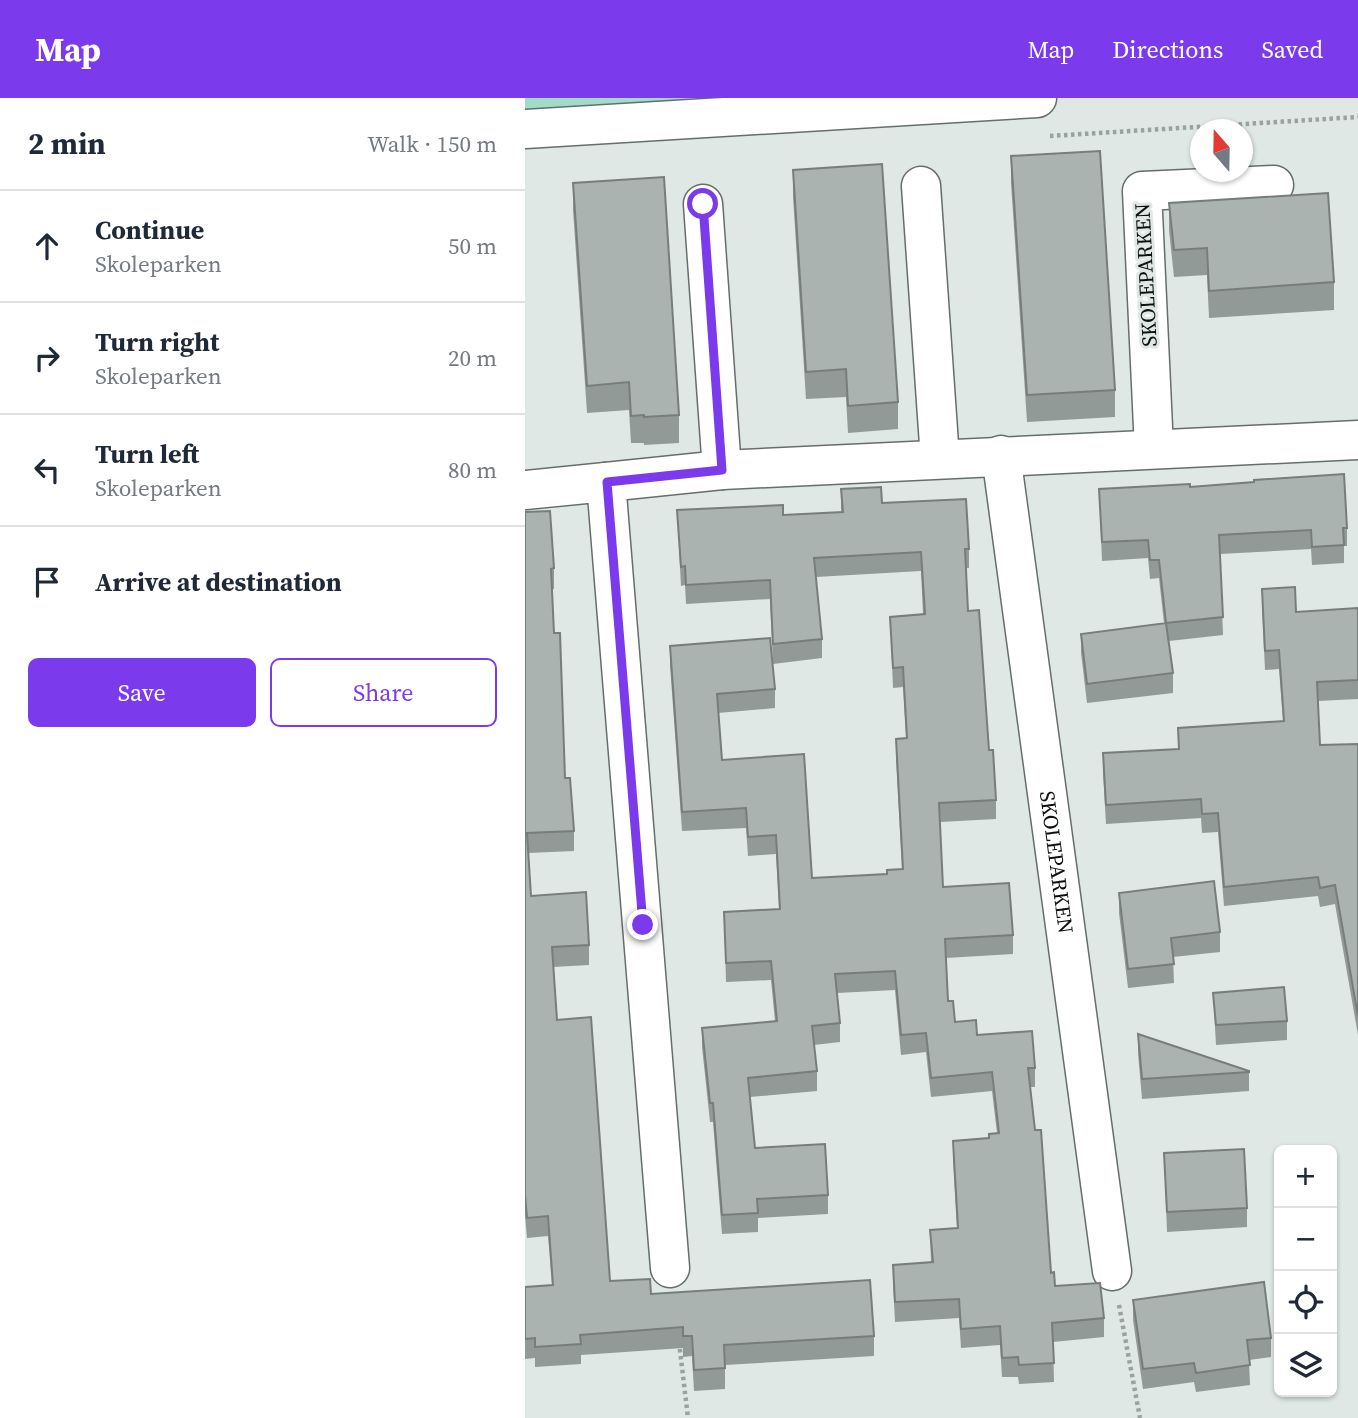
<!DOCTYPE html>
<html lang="en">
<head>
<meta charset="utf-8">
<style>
  :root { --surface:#fff; --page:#f2f2f3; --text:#1f2937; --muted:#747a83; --line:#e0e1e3; --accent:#7c3aed }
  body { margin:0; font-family:"Source Serif 4",serif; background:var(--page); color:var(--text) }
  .controls { position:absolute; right:21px; bottom:21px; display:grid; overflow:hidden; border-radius:10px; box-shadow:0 2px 5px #0004 }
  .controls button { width:63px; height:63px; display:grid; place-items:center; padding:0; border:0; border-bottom:2px solid var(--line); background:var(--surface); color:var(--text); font:35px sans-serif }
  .compass { position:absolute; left:665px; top:21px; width:63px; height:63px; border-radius:50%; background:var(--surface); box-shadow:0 2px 5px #0004; rotate:340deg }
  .stop { position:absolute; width:21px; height:21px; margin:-16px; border:5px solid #7c3aed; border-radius:50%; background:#fff }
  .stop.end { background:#7c3aed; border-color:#fff; box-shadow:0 2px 7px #0008 }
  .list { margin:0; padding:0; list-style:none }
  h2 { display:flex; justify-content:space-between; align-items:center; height:91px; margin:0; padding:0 28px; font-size:30px }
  h2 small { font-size:23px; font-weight:400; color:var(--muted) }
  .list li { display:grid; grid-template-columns:46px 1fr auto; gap:21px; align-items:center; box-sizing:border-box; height:112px; padding:0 28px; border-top:2px solid var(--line) }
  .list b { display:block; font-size:26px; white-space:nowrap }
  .list p { margin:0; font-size:23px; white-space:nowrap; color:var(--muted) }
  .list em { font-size:23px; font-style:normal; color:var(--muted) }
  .actions { display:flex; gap:14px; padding:21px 28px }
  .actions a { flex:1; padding:16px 0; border:2px solid var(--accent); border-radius:10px; text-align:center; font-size:24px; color:var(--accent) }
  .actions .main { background:var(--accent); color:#fff }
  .icon { flex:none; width:38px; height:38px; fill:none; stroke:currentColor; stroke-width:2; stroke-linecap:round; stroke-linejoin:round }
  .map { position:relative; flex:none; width:833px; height:1320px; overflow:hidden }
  header { display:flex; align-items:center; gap:42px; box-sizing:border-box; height:98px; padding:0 35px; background:var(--accent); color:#fff }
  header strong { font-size:33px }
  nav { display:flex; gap:38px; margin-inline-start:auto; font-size:24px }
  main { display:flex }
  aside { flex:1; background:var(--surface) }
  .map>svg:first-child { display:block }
  .green { fill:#a0dcc7 }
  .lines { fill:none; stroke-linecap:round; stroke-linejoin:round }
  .minor-casing { stroke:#666e6b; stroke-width:41 }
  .tertiary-casing { stroke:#666e6b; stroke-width:41 }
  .path { stroke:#9aa29f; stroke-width:4.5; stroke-dasharray:3.5 3.5; stroke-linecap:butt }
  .minor { stroke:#fff; stroke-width:38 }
  .tertiary { stroke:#fff; stroke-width:38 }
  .wall { fill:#929a97 }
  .building { fill:#aab3b0; stroke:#777d7b; stroke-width:2 }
  .route { stroke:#7c3aed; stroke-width:9 }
  .labels { text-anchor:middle; stroke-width:6; stroke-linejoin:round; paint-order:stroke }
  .street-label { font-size:21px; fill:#0e110f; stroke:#dfe8e5 }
</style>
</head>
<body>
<header>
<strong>Map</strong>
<nav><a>Map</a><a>Directions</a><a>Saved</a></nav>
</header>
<main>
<aside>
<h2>2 min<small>Walk · 150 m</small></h2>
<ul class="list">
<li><svg class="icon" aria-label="ahead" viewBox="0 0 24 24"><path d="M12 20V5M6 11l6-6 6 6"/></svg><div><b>Continue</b><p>Skoleparken</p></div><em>50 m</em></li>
<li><svg class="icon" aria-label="right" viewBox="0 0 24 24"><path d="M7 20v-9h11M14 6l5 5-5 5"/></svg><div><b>Turn right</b><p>Skoleparken</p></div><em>20 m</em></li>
<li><svg class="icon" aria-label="left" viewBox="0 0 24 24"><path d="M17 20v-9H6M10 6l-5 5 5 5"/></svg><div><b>Turn left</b><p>Skoleparken</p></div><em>80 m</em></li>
<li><svg class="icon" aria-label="arrive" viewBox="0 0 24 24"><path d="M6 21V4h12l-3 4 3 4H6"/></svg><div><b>Arrive at destination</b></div></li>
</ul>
<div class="actions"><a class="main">Save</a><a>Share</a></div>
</aside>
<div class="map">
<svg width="833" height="1320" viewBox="0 0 833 1320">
  <rect width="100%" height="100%" fill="#dfe8e5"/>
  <!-- green -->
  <path class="green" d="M0,0H199L0,12Z"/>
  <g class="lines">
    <!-- minor casing -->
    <g class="minor-casing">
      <g id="minor">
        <path d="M396,88L415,361"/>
        <path d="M178,106L197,372"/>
        <path d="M629,351L617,93L749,87"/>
        <path id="s1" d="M476,357L587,1173"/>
        <path d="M0,392L81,384"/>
        <path d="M145,1170L81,384L197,372L833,342"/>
      </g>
    </g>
    <!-- tertiary casing -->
    <g class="tertiary-casing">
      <path id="tertiary" d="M0,31L512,0"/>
    </g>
    <!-- path -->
    <path class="path" d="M525,38L833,19
      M594,1207L615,1320
      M154,1244L163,1320"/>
    <!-- minor -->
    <use href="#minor" class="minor"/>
    <!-- tertiary -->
    <use href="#tertiary" class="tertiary"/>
  </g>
  <!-- wall -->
  <path class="wall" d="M486,58L590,292V319L502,324L486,85Z
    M268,72L373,304V331L323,335L321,299L281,301L268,99Z
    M48,85L154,317V345L119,347V345H106L104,312L62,315L48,112Z
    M644,105L809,184V212L684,220L682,177L649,179L644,132Z
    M665,389L822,430V448H819V465L787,467L786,451L695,456L698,537L644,543L648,575V595L562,605L556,555V536L639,525L634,480L625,481L623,460L577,463L574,391Z
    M316,391L357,405L444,451V470H441L443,513L471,702V721L415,724L418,789L488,837V856L421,860L423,903L430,924L510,970V989H505L526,1175L530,1188L579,1220V1239L528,1244L529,1284L494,1286L493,1279H477L475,1247L436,1250L434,1220L370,1224L368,1186V1167L406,1164L405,1132L432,1130L428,1062V1043L464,1041L472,1035L467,993L406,999L401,954L376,957L370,892L312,895L315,925V944L289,947L292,973V993L225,999L230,1050L303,1097V1116L233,1120V1134L197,1136L188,1024H185L177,949V930L250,923L246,882L201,884L199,814L254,811L251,756L223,758L221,730L157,733L145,567V548L250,591V610L193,615L197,662L287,780L362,776L377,771L371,660V641L381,640L378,589L368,590L365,519L398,516L396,473L291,479L297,541V560L248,566L245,501L161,506L160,487L156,488L152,412L258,417L316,414Z
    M0,414L29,470V491H27L29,535L40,680L49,733V753L3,755L6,798L64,847V867L28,869L32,922L85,1183L126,1196L349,1238V1258L200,1267V1291L169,1293L167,1258L158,1259V1250L56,1257V1266L10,1269V1260L0,1261V1189L27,1187L23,1138L2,1140L0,1118Z
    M737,491L771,514L833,510V601L793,603L795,647L833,646V937L810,806L795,809L793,798L699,808L693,734L677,735L676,720L581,726L578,674V655L653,651V630L758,623L754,571L740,572L737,510Z
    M594,795L695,834V854L648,859L649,885L603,890L594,815Z
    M688,895L762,923V942L691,947Z
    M613,936L724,973V993L617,1001L613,955Z
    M639,1055L722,1110V1129L642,1134Z
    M608,1202L746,1240V1259L724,1262L725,1287L671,1294L669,1284L618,1291L608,1222Z"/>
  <!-- building -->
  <path class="building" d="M575,53L590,292L502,297L486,58Z
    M357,66L373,304L323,308L321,271L281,274L268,72Z
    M139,79L154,317L119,319V317L106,318L104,284L62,288L48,85Z
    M803,95L809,184L684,193L682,150L649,152L644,105Z
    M819,376L822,430H818L819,447L787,449L786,432L694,437L698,519L641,525L634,462H625L623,442L577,444L574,391L665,386V389L729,384V382Z
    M356,389L357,405L441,401L444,451H440L443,513L454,512L464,652H468L471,702L414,705L418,789L484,785L488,837L420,841L423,903H428L430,924L451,922L452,937L507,933L510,970H503L510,1032H516L526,1175L529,1174L530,1188L575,1185L579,1220L527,1225L529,1265L494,1267L493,1259L477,1260L475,1228L436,1231L434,1201L370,1204L368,1167L408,1164L405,1132L433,1130L428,1043L464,1040V1036L474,1035L467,974L406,980L401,935L376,937L370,873L310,876L315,925L287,928L292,973L223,980L230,1050L300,1046L303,1097L232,1101L233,1115L197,1117L188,1005H185L177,930L252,923L246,863L201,865L199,814L255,811L251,737L223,739L221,710L157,714L145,548L245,540L250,591L192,596L197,662L279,656L287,780L362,776V772L378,771L371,641L382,640L378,569L368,570L365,519L400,516L396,454L289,460L297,541L248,546L245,482L161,487L160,468L156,469L152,412L258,407V417L318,414L316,391Z
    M25,413L29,470L26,471L29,535H35L40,680H45L49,733L2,735L6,798L61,794L64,847L27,849L32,922L66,919L85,1183L125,1181L126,1196L345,1182L349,1238L199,1247L200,1270L169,1272L167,1238H158V1229L55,1237L56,1246L10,1249V1240L0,1241V1189L28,1187L23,1118L2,1120L0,1097V414Z
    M770,489L771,514L833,510V582L792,584L795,647L833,646V918L810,787L795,790L793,779L699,789L693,715L677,716L676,701L581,707L578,655L654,651L653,630L759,623L754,552L740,553L737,491Z
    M641,525L648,575L562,586L556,536Z
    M689,783L695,834L646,840L649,866L603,871L594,795Z
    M759,889L762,923L691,927L688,895Z
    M613,936L724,973V974L617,981Z
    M719,1051L722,1110L642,1114L639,1055Z
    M739,1184L746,1240L722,1242L725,1267L671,1275L669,1265L618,1271L608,1202Z"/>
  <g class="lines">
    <!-- route -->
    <path class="route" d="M118,827L82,384L197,372L178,106"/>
  </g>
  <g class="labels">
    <!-- street labels -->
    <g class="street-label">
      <text transform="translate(621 177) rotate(-93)" y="7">SKOLEPARKEN</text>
      <text dy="7" stroke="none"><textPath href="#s1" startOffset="411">SKOLEPARKEN</textPath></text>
    </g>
  </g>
</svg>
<div class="controls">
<button>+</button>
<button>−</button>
<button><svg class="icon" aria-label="locate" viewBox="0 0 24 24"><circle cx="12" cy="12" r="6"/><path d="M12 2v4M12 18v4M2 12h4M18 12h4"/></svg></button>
<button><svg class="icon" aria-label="layers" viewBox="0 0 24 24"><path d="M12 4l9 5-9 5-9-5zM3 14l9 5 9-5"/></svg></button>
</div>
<svg class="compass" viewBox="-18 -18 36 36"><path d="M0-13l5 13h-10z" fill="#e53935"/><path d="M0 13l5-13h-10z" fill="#747a83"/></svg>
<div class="stop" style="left:178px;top:106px"></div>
<div class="stop end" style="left:118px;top:827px"></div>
</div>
</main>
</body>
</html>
